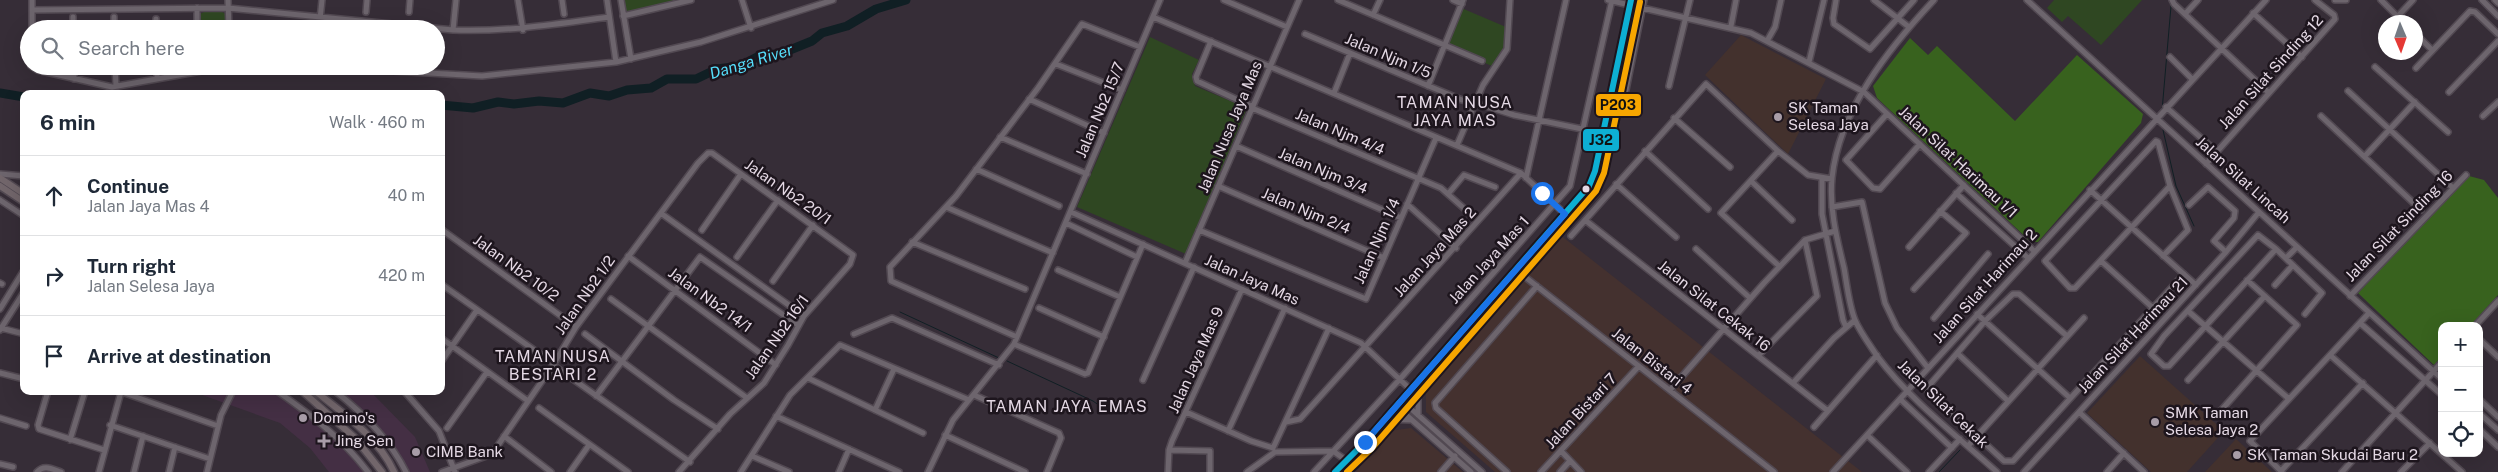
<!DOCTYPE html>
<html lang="en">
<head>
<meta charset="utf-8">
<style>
  :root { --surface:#fff; --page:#f2f2f3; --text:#1f2937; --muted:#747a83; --line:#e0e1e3 }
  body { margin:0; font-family:"Public Sans",sans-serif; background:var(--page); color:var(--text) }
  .controls { position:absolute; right:15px; bottom:15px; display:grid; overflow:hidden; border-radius:10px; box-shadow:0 5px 20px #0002 }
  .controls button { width:45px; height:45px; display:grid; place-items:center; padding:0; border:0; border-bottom:1px solid var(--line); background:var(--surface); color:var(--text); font:25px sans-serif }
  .compass { position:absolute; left:2378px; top:15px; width:45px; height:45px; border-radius:50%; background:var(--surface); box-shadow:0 5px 20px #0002; rotate:178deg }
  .stop { position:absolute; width:15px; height:15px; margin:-11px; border:4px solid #1a73e8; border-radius:50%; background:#fff }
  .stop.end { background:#1a73e8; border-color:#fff; box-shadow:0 1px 5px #0008 }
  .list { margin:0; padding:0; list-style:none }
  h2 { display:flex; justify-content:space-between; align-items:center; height:65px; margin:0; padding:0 20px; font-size:21px }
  h2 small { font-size:16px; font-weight:400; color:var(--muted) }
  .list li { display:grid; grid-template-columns:32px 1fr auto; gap:15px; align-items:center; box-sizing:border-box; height:80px; padding:0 20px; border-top:1px solid var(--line) }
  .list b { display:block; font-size:19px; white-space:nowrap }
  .list p { margin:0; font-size:16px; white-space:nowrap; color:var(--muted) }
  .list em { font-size:16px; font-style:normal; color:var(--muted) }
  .icon { flex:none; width:28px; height:28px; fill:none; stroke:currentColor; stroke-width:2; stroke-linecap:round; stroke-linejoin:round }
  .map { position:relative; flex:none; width:2498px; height:472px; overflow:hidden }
  .search { position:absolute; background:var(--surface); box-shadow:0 5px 20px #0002; left:20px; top:20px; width:425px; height:55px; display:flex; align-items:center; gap:12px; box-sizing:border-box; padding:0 18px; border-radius:28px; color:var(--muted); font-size:19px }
  .panel { position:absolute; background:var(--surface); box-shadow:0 5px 20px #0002; left:20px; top:90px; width:425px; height:305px; border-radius:10px }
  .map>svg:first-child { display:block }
  .built { fill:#442f44 }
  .industrial { fill:#44312f }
  .education { fill:#43312d }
  .green { fill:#2f4722 }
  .forest { fill:#38621e }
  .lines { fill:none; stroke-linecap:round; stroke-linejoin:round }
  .stream { stroke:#101f24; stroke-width:1 }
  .river { stroke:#101f24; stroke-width:9 }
  .minor-casing { stroke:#524952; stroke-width:8 }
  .major-casing { stroke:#524952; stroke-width:9 }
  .minor { stroke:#6d656d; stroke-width:5 }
  .major { stroke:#72666b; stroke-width:6 }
  .bus-1-casing { stroke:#1d151d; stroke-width:10 }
  .bus-2-casing { stroke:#1d151d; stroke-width:10 }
  .bus-1 { stroke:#0dafd3; stroke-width:6 }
  .bus-2 { stroke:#f7a600; stroke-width:6 }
  .route { stroke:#1a73e8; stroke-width:6 }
  .poi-dot { fill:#a89da8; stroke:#1d151d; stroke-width:2 }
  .bus-dot { fill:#e5d9e5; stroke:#1d151d; stroke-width:2 }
  .labels { text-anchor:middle; stroke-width:5; stroke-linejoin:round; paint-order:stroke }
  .street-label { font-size:15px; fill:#e5d9e5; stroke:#1d151d }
  .poi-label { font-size:15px; fill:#e5d9e5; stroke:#1d151d; text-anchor:start }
  .water-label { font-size:16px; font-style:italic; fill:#55dcf9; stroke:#1d151d }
  .neighbourhood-label { font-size:16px; letter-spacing:1px; fill:#e5d9e5; stroke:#1d151d }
  .line-badge { stroke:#1d151d; stroke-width:2 }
  .pale-badge-label { font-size:14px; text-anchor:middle; font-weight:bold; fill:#111 }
</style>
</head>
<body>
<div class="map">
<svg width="2498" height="472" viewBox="0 0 2498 472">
  <rect width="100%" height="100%" fill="#362d37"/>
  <!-- built -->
  <path class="built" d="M191,391H274L311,417L343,444L365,472H329L310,448L280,423Z
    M338,391H370L415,437L430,472H408L398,454L380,430Z"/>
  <!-- industrial -->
  <path class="industrial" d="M1559,234L1862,472H1495L1426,412V387Z
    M1411,428L1463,472H1356L1389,431Z"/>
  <!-- education -->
  <path class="education" d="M1741,35L1826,79L1788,154L1705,75Z
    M2140,356L2224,431L2187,472H2151L2087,413Z
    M2236,439L2272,472H2205Z"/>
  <!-- green -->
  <path class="green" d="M621,0H686L624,15Z
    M2054,0H2142L2101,45L2068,16L2062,22L2047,8Z
    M1459,7L1506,27V50L1494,67L1443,44Z
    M220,11L226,14V29H200V14L204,12Z
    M1150,37L1199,60L1192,74L1195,86L1247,108L1186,254L1077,207Z"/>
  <!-- forest -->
  <path class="forest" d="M1910,38L1928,55L1937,46L2015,121L2077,55L2143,114L2141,123L2038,242H2031L1877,98L1873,86Z
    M2469,176L2484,180L2498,198V295L2470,326H2442V356L2434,365L2358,293Z"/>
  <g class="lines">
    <!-- stream -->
    <path class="stream" d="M2162,111L2171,6L2169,0
      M2163,130L2176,186L2194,226
      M900,312L999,358
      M1007,361L1093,401L1104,409
      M1939,472L1960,450"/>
    <!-- river -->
    <path class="river" d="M0,93L24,97
      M441,105L473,108L498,102L514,104L539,101L563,103L590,93L609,96L627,90L651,88L667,79H696L717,69L740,66L761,55L780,54L812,41L822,33L847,26L876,9L906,0"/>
    <!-- minor casing -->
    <g class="minor-casing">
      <path id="minor" d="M228,0L229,29
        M518,0L523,30
        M562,0L564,14
        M607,0L616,62
        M621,0L631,59
        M742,0L751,28
        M1224,0L1287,27
        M1338,0L1482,61
        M1453,0L1462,4
        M1608,0L1751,33L1864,92L2034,251
        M1836,0L1833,18L1834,24L1870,49L1914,0
        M1874,0L1909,27
        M1934,0C1889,48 1839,110 1832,178C1829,209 1837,239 1844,268C1847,285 1849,305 1855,320C1860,332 1870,345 1877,356C1910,400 1956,435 1997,472
        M2027,0L2442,379
        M2172,0L2174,4L2269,93
        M2335,0H2346
        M2381,0L2403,22
        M2482,0L2498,16
        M2495,0L2498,3
        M197,8V29
        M32,10L228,8L453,30C507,32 557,24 609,17
        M366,12L367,0
        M409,12L410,0
        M2253,13L2302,57
        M2185,14L2198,0
        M1373,15L1380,0
        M623,16L691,0
        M73,17V29
        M1153,17L1521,173L1565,214
        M2397,17L2413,0
        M156,19V29
        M272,25V29
        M1731,26L1736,0
        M32,29V0
        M114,29V17
        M319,29L322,0
        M453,30L456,0
        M1305,34L1462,100
        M2416,34L2432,50
        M1211,41L1196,77L1197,81L1253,107
        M1767,41L1775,27L1781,0
        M2170,57L2192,79
        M1809,62L1824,0
        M1056,64L1122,90
        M31,66L37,70L112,87L229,66
        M74,66V79
        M115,66L116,86
        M157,66V79
        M305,66L482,76L616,62L701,42L833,0
        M2375,67L2448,132
        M2416,68L2470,11L2475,12L2498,34
        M1428,86L1463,0
        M1669,86L1690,0
        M1612,87L1626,90L1644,0
        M2348,91L2453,188
        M2449,92L2498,41
        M1334,93L1350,53
        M1029,99L1104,133
        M1476,103L1514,115L1582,129
        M2166,107L2217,152
        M1252,108L1441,188L1467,211
        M1887,114L1846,160L1873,188L1880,189L1920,144
        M2321,116L2421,210
        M2483,116L2498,102
        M1674,118L1730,167
        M1000,137L1087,174
        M1457,145L1483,85L1507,49L1510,0
        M1236,146L1401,218
        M1645,151L1708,209
        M1778,151L1721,213L1779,266
        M2365,156L2415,102
        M2206,164L2335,19L2334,15L2315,0
        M976,169L1059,206
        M0,174L24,176
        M1526,178L1566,0
        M1822,179V214L1843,320L1846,327
        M1751,181L1792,220
        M1616,184L1676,237
        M1218,186L1384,258
        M2090,190L2196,285
        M1956,193L2028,258
        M1448,194L1464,175L1495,187
        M0,200L24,216
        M1407,204L1456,248
        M2189,205L2208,187L2235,211L2234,218L2214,241L2226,252
        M946,207L1053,253
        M1832,207L1862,202L1885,303L1897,328L1928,368
        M1071,212L1361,343L1410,389
        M662,214L804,316
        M1585,220L1828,411
        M1066,223L1137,257
        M441,229L576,327
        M702,230L741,174
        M1199,230L1366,299L1436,138
        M1571,236L1706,84L1778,151L1808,175L1832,179
        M912,242L1025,289
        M1909,247L1964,185
        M1696,249L1750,298
        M2276,249L2169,366H2164L2151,354L2164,336L2258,235L2276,249L2322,293L2305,314
        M628,256L776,365
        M2163,256L2188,230L2170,186L2158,142L2156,141L2045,261L2070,288H2075L2170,186
        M737,257L778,200
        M2286,258L2297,247
        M2101,261L2153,308
        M1185,263L1299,0
        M1515,269L1774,472
        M1058,270L1120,297
        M773,281L813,225
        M0,283L2,284
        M441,284L544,357
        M2275,285L2293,265
        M1914,289L1966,233L1940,211
        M2350,296L2466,175
        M611,299L747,398
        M1039,308L1104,337
        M0,309L24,270
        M2188,311L2288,398
        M1977,314L2070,398
        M1934,318L1988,254
        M2360,323L2442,395
        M2475,326L2498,301
        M1,328L24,334
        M0,330L24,292
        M585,334L674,400L718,429
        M854,334L892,318L999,365
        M2067,336L2019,294H2013L1985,321L1926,389L2004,461H2013L2184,274
        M1017,337L891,281L890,267L956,196L1038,88L1082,24L1140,47
        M441,338L528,401
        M2479,339L2498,357
        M1014,344L1085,374L1088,373L1143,244
        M1957,353L2008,401
        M2330,355L2462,472
        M1758,356L1817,296L1805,240
        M441,362L477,310
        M553,365L690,462
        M0,373L24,379
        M808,378L923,433
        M1143,380L1194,267
        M2188,380L2265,296
        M1793,383L1834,338L1855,320
        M1670,390L1764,283L1805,240L1835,231
        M48,391L38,425L39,429L104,450
        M119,391L218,426
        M187,391H191
        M277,391C311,415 342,438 368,472
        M335,391C363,413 390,440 406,472
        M404,391L439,431L455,472
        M974,395L1059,433L1061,438L1047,472
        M596,396L700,257L798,325
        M1900,399L1952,448
        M2479,399L2498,417
        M1401,400L1482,472
        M1396,406L1471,472
        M539,408L628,472
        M875,410L894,369
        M1186,412L1251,441L1273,448L1329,328
        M2079,412L2144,472
        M2479,413L2498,430
        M1418,415V380
        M2217,415L2297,325L2247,280
        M776,416L899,472
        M0,418L26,426
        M1384,419L1412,420
        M1286,422L1300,419L1521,173
        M110,425L210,459
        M1814,427L1877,355
        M447,428L487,372
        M2479,429L2498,447
        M1228,431L1285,308
        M945,435L1025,472
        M1867,435L1907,472
        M504,436L551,472
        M70,440L85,391
        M1968,446L2084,318
        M1169,450L1210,451V472
        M1561,451L1581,472
        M752,456L789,472
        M0,464L13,467
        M2281,471L2363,383
        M37,472C44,464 52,469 61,472
        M99,472L121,392
        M134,472L143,436
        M169,472L175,447
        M207,472L221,415L233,391
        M442,472L492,454L553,365L576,327L698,163L708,153H712L853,255L850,264L804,316L788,345L764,383L730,414L679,472
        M570,472L589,445
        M741,472L790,395L840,345L969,400
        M839,472L849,449
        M928,472L953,420L1014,344L1160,0
        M1168,472L1169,450L1172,441L1242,289
        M1247,472L1275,452L1333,451L1347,461
        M1314,472L1400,379L1570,186L1612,0
        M1335,472L1365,442L1589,186L1595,171L1631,0
        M1441,472L1455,456
        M1507,472L1436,408L1435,403L1537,286
        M1541,472L1639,366
        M1560,472L1569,462
        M1833,472L2266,0
        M1929,472L1960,439
        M2024,472L2226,252L2259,212
        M2107,472L2124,453
        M2282,472L2250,441L2369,313
        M2342,472L2442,362
        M2401,472L2430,443"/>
    </g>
    <!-- major casing -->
    <g class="major-casing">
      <path id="major" d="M0,178L24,194
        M0,186L24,202
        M302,391L355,438L382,472
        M315,391C343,413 379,438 394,472"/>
    </g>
    <!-- minor -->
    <use href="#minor" class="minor"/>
    <!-- major -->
    <use href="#major" class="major"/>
    <!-- bus-1 casing -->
    <g class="bus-1-casing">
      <path id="bus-1" d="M1335,472L1365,442L1589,186L1595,171L1631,0"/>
    </g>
    <!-- bus-2 casing -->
    <g class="bus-2-casing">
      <path id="bus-2" d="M1347,472L1372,448L1596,191L1604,173L1640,2"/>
    </g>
    <!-- bus-1 -->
    <use href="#bus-1" class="bus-1"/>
    <!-- bus-2 -->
    <use href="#bus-2" class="bus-2"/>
  </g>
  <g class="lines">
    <!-- route -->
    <path class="route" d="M1365,442L1565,214L1542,193"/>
  </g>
  <!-- markers -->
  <g class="poi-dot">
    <circle cx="1778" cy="117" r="5"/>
    <circle cx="303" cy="418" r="5"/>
    <circle cx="2155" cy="422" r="5"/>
    <path d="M321.5 433.5h5v5h5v5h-5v5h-5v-5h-5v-5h5z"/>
    <circle cx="416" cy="452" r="5"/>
    <circle cx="2237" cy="455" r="5"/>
  </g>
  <circle class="bus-dot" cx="1586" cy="189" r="4.5"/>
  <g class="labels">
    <!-- street labels -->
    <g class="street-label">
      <text transform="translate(1388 56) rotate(23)" y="5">Jalan Njm 1/5</text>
      <text transform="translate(2271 72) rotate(-48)" y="5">Jalan Silat Sinding 12</text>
      <text transform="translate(1100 110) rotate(-67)" y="5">Jalan Nb2 15/7</text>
      <text transform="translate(1230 127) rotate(-67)" y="5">Jalan Nusa Jaya Mas</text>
      <text transform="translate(1340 132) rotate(23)" y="5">Jalan Njm 4/4</text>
      <text transform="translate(1958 162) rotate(43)" y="5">Jalan Silat Harimau 1/1</text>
      <text transform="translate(1323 171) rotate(23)" y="5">Jalan Njm 3/4</text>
      <text transform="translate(2243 180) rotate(42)" y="5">Jalan Silat Lincah</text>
      <text transform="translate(788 192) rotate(35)" y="5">Jalan Nb2 20/1</text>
      <text transform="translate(1306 211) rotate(23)" y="5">Jalan Njm 2/4</text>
      <text transform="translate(2399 226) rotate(-46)" y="5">Jalan Silat Sinding 16</text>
      <text transform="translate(1377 241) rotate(-66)" y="5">Jalan Njm 1/4</text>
      <text transform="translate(1435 252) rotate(-48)" y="5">Jalan Jaya Mas 2</text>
      <text transform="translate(1489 260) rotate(-48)" y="5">Jalan Jaya Mas 1</text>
      <text transform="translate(516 268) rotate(36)" y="5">Jalan Nb2 10/2</text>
      <text transform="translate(1252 280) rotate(24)" y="5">Jalan Jaya Mas</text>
      <text transform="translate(1985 286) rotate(-48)" y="5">Jalan Silat Harimau 2</text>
      <text transform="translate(585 295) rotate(-55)" y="5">Jalan Nb2 1/2</text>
      <text transform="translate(710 300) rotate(36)" y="5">Jalan Nb2 14/1</text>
      <text transform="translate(1714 306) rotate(38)" y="5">Jalan Silat Cekak 16</text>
      <text transform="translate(2133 335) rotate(-47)" y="5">Jalan Silat Harimau 21</text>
      <text transform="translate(777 337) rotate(-55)" y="5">Jalan Nb2 16/1</text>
      <text transform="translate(1196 360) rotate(-66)" y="5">Jalan Jaya Mas 9</text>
      <text transform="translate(1652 361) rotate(38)" y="5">Jalan Bistari 4</text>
      <text transform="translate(1943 404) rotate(44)" y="5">Jalan Silat Cekak</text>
      <text transform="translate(1581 411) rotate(-47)" y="5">Jalan Bistari 7</text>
    </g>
    <!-- poi labels -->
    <g class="poi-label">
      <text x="1788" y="113">SK Taman<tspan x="1788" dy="17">Selesa Jaya</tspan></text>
      <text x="2165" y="418">SMK Taman<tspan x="2165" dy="17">Selesa Jaya 2</tspan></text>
      <text x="313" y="423">Domino's</text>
      <text x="335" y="446">Jing Sen</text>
      <text x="426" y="457">CIMB Bank</text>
      <text x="2247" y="460">SK Taman Skudai Baru 2</text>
    </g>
    <!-- water labels -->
    <g class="water-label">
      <text transform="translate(751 61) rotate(-17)" y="6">Danga River</text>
    </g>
    <!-- neighbourhood labels -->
    <g class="neighbourhood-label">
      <text x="1455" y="108">TAMAN NUSA<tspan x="1455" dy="18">JAYA MAS</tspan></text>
      <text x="553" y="362">TAMAN NUSA<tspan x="553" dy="18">BESTARI 2</tspan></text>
      <text x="1067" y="412">TAMAN JAYA EMAS</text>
    </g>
  </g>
  <g class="line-badge">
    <rect x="1595" y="93" width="47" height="24" rx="5" fill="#f7a600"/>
    <rect x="1582" y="128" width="38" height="24" rx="5" fill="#0dafd3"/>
  </g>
  <g class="pale-badge-label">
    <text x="1618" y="110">P203</text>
    <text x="1601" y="145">J32</text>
  </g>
</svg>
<div class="controls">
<button>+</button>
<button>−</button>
<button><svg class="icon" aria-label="locate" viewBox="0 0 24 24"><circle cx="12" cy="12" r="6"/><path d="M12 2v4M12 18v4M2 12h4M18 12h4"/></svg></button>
</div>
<svg class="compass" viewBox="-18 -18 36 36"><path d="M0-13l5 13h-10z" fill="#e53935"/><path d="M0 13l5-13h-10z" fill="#747a83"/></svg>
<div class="stop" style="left:1542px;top:193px"></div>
<div class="stop end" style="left:1365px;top:442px"></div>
<div class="search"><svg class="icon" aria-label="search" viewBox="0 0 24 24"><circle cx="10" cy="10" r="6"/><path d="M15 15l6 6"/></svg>Search here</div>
<section class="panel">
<h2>6 min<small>Walk · 460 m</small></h2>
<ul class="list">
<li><svg class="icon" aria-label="ahead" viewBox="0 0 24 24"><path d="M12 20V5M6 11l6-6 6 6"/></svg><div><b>Continue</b><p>Jalan Jaya Mas 4</p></div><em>40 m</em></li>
<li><svg class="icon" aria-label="right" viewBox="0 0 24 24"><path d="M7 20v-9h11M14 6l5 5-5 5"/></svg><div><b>Turn right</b><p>Jalan Selesa Jaya</p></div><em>420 m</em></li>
<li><svg class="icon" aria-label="arrive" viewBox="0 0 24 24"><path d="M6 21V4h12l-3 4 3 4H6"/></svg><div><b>Arrive at destination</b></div></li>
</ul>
</section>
</div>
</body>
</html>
